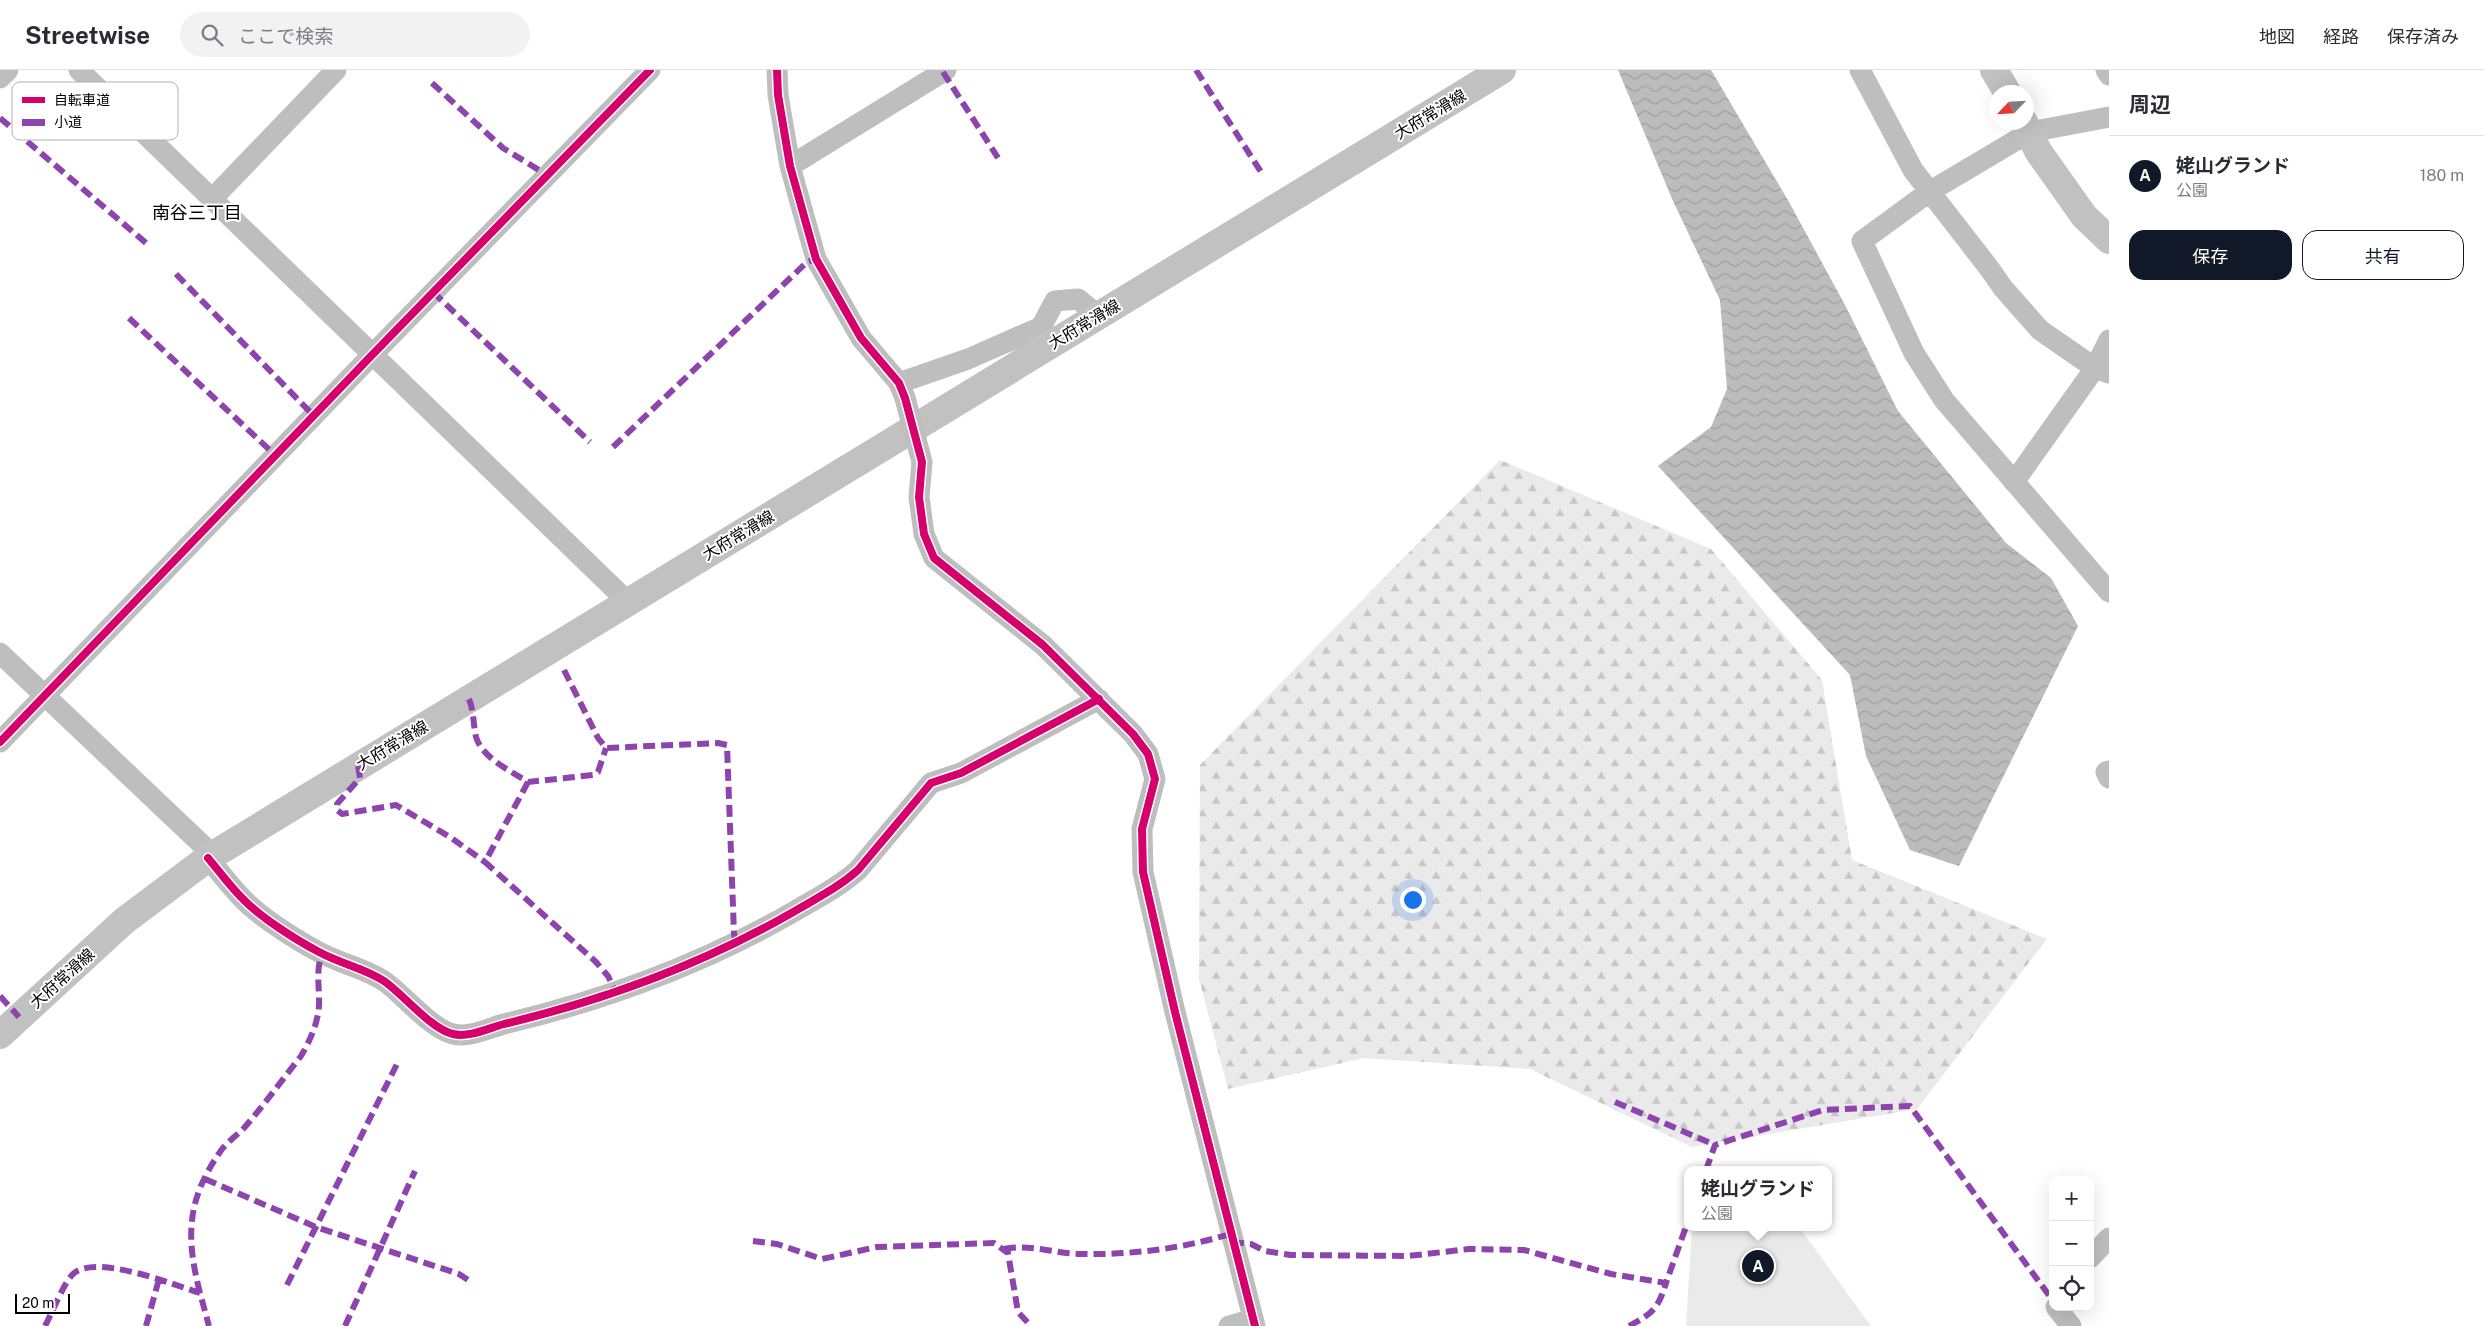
<!DOCTYPE html>
<html lang="ja">
<head>
<meta charset="utf-8">
<style>
  :root { --surface:#fff; --page:#f2f2f3; --text:#2b2b33; --muted:#7c7c81; --line:#e1e1e2; --accent:#111827 }
  body { margin:0; font-family:"Public Sans","Noto Sans JP",sans-serif; background:var(--page); color:var(--text) }
  .controls { position:absolute; right:15px; bottom:15px; display:grid; overflow:hidden; border-radius:10px; box-shadow:0 5px 20px #0002 }
  .controls button { width:45px; height:45px; display:grid; place-items:center; padding:0; border:0; border-bottom:1px solid var(--line); background:var(--surface); color:var(--text); font:25px sans-serif }
  .compass { position:absolute; left:1989px; top:15px; width:45px; height:45px; border-radius:50%; background:var(--surface); box-shadow:0 5px 20px #0002; rotate:245deg }
  .scale { position:absolute; left:15px; bottom:12px; width:55px; box-sizing:border-box; padding-left:5px; border:2px solid #000; border-top:0; font-size:14px; line-height:18px; white-space:nowrap; color:#000; -webkit-text-stroke:4px #fff; paint-order:stroke }
  .you { position:absolute; left:1412px; top:829px; width:18px; height:18px; margin:-12px; border:4px solid #fff; border-radius:50%; background:#1a73e8; box-shadow:0 0 0 8px #1a73e833 }
  .badge { display:grid; place-items:center; width:32px; height:32px; border-radius:50%; background:var(--accent); color:#fff; font-size:16px; font-weight:700 }
  .pin { position:absolute; translate:-50% -50%; border:2px solid #fff; box-shadow:0 1px 5px #0006 }
  .popup { position:absolute; left:1684px; top:1096px; width:148px; height:65px; box-sizing:border-box; display:grid; place-content:center; border-radius:10px; background:var(--surface); filter:drop-shadow(0 1px 4px #0005); font-size:16px; white-space:nowrap; color:var(--muted) }
  .popup b { font-size:19px; color:var(--text) }
  .popup::after { content:''; position:absolute; left:50%; top:100%; margin-left:-10px; border:10px solid transparent; border-top-color:var(--surface) }
  .list { margin:0; padding:0; list-style:none }
  h2 { display:flex; justify-content:space-between; align-items:center; height:65px; margin:0; padding:0 20px; font-size:21px }
  h2 small { font-size:16px; font-weight:400; color:var(--muted) }
  .list li { display:grid; grid-template-columns:32px 1fr auto; gap:15px; align-items:center; box-sizing:border-box; height:80px; padding:0 20px; border-top:1px solid var(--line) }
  .list b { display:block; font-size:19px; white-space:nowrap }
  .list p { margin:0; font-size:16px; white-space:nowrap; color:var(--muted) }
  .list em { font-size:16px; font-style:normal; color:var(--muted) }
  .actions { display:flex; gap:10px; padding:15px 20px }
  .actions a { flex:1; padding:11px 0; border:1px solid var(--accent); border-radius:15px; text-align:center; font-size:18px; color:var(--accent) }
  .actions .main { background:var(--accent); color:#fff }
  .icon { flex:none; width:28px; height:28px; fill:none; stroke:currentColor; stroke-width:2; stroke-linecap:round; stroke-linejoin:round }
  .map { position:relative; flex:none; width:2109px; height:1256px; overflow:hidden }
  header { display:flex; align-items:center; gap:30px; box-sizing:border-box; height:70px; padding:0 25px; background:var(--surface); border-bottom:1px solid var(--line) }
  header strong { font-size:24px }
  nav { display:flex; gap:28px; margin-inline-start:auto; font-size:18px }
  .search { width:350px; height:45px; background:var(--page); display:flex; align-items:center; gap:12px; box-sizing:border-box; padding:0 18px; border-radius:28px; color:var(--muted); font-size:19px }
  main { display:flex }
  aside { flex:1; background:var(--surface) }
  .map>svg:first-child { display:block }
  .green { fill:#eaeaea }
  .forest { fill:url(#forest-firs) }
  .water { fill:url(#water-waves) }
  .lines { fill:none; stroke-linecap:round; stroke-linejoin:round }
  .street { stroke:#bebebe; stroke-width:21 }
  .secondary { stroke:#c1c1c1; stroke-width:28 }
  .street-bridge { stroke:#bebebe; stroke-width:21 }
  .quiet { stroke:#8e44ad; stroke-width:6; stroke-dasharray:12 6; stroke-linecap:butt }
  .cycleway-casing { stroke:#fff; stroke-width:11 }
  .cycleway { stroke:#d6006c; stroke-width:8 }
  .labels { text-anchor:middle; stroke-width:4; stroke-linejoin:round; paint-order:stroke }
  .street-label { font-size:16px; fill:#000; stroke:#fff }
  .neighbourhood-label { font-size:18px; fill:#000; stroke:#fff }
  .key { fill:#fff; stroke:#b2b2b2; stroke-width:1 }
  .key-label { font-size:14px; fill:#000 }
</style>
</head>
<body>
<header>
<strong>Streetwise</strong>
<div class="search"><svg class="icon" aria-label="search" viewBox="0 0 24 24"><circle cx="10" cy="10" r="6"/><path d="M15 15l6 6"/></svg>ここで検索</div>
<nav><a>地図</a><a>経路</a><a>保存済み</a></nav>
</header>
<main>
<div class="map">
<svg width="2109" height="1256" viewBox="0 0 2109 1256">
  <defs>
    <pattern id="forest-firs" width="22" height="20" patternUnits="userSpaceOnUse" patternTransform="scale(1.25)"><rect width="22" height="20" fill="#eaeaea"/><path d="M5 1l3.5 6h-7zM16 11l3.5 6h-7z" fill="#c7c7c7"/></pattern>
    <pattern id="water-waves" width="16" height="10" patternUnits="userSpaceOnUse" patternTransform="scale(1.25)"><rect width="16" height="10" fill="#bcbcbc"/><path d="M0 5q4-4 8 0t8 0" fill="none" stroke="#a0a0a0"/></pattern>
  </defs>
  <rect width="100%" height="100%" fill="#fff"/>
  <!-- green -->
  <path class="green" d="M1692,1157H1799L1871,1256H1686Z"/>
  <!-- forest -->
  <path class="forest" d="M1500,390L1711,479L1822,610L1852,790L2047,869L1917,1039L1692,1077L1530,999L1364,988L1228,1019L1199,909L1200,695Z"/>
  <!-- water -->
  <path class="water" d="M1618,0H1711L1789,132L1845,235L1898,341L2006,473L2051,508L2078,556L1959,796L1910,780L1866,686L1850,605L1658,396L1711,357L1727,319L1720,230L1673,131Z"/>
  <g class="lines">
    <!-- street -->
    <path class="street" d="M79,0L628,532
      M777,0L778,25L790,96L816,189L861,268L899,313L905,328
      M1860,0L1913,100L1989,198L2003,218L2040,260L2095,298L2109,303
      M2106,0L2109,5
      M0,8L8,0
      M2109,47L2030,62L1929,122L1862,171L1914,283L1944,330L2109,522
      M790,96L946,0
      M212,129L336,0
      M899,313L968,289L1041,257L1055,231L1078,229L1099,246
      M922,392L919,427L924,464L934,488L1043,575L1133,664L1148,684L1155,709L1142,759L1143,802L1175,942L1255,1256
      M2014,412L2095,298L2109,270
      M0,583L213,785
      M0,672L372,285L650,0
      M2109,701L2106,702L2109,708
      M208,788C219,801 230,816 242,828C260,847 296,870 319,882C341,894 364,898 384,911C404,925 431,959 453,964C469,968 489,958 504,954C605,930 705,893 795,841C817,828 839,817 858,800L931,713L961,703L1099,629
      M2090,1188L2109,1168
      M2056,1237L2071,1256
      M1229,1256L1253,1249"/>
    <!-- secondary -->
    <path class="secondary" d="M1994,0L2007,22
      M2024,52L2038,81L2084,146L2109,170
      M0,965L124,851L208,788L1502,0"/>
    <!-- street-bridge -->
    <path class="street-bridge" d="M905,328L922,392"/>
    <!-- quiet -->
    <path class="quiet" d="M1196,0L1261,102
      M943,2L1000,91
      M432,13L503,78L547,105
      M0,48L146,173
      M176,204L313,345
      M433,222L590,372
      M129,248L275,385
      M613,377L807,192L816,189
      M564,600L598,668L606,678L718,673L727,675L734,864L736,872
      M469,629C474,641 473,654 476,667C482,688 511,701 528,712L593,705L598,702L606,678
      M358,696L360,708L337,734V740L342,744L396,735L450,767L485,792
      M528,712L485,792L596,892L608,906L615,921
      M0,926L19,947
      M1615,1032L1715,1075
      M1706,1100L1715,1075L1823,1040L1910,1036L2051,1228
      M205,1109L316,1157L459,1204L468,1210
      M753,1171L777,1174L822,1189L877,1177L994,1173L1008,1183L1018,1242L1031,1256
      M1232,1172L1251,1174L1265,1181L1291,1185L1408,1186L1469,1179L1524,1180L1611,1204L1666,1213L1688,1151
      M1004,1179C1028,1174 1054,1183 1079,1184C1130,1185 1181,1179 1230,1164
      M287,1215L397,994
      M200,1223C186,1168 186,1131 220,1082C226,1073 236,1066 244,1058C264,1035 282,1010 301,986C310,971 320,949 319,930C319,913 316,900 322,884
      M45,1256C52,1243 63,1215 72,1205C93,1182 174,1215 200,1223L209,1256
      M146,1256L159,1209
      M345,1256L415,1101
      M1629,1256C1653,1243 1658,1239 1666,1213"/>
    <!-- cycleway casing -->
    <g class="cycleway-casing">
      <path id="cycleway" d="M777,0L778,25L790,96L816,189L861,268L899,313L905,328L922,392L919,427L924,464L934,488L1043,575L1133,664L1148,684L1155,709L1142,759L1143,802L1175,942L1255,1256
        M0,672L372,285L650,0
        M208,788C219,801 230,816 242,828C260,847 296,870 319,882C341,894 364,898 384,911C404,925 431,959 453,964C469,968 489,958 504,954C605,930 705,893 795,841C817,828 839,817 858,800L931,713L961,703L1099,629"/>
    </g>
    <!-- cycleway -->
    <use href="#cycleway" class="cycleway"/>
  </g>
  <g class="labels">
    <!-- street labels -->
    <g class="street-label">
      <text transform="translate(1430 44) rotate(-31)" y="6">大府常滑線</text>
      <text transform="translate(1084 254) rotate(-31)" y="6">大府常滑線</text>
      <text transform="translate(738 465) rotate(-31)" y="6">大府常滑線</text>
      <text transform="translate(392 675) rotate(-31)" y="6">大府常滑線</text>
      <text transform="translate(62 908) rotate(-42)" y="6">大府常滑線</text>
    </g>
    <!-- neighbourhood labels -->
    <g class="neighbourhood-label">
      <text x="197" y="149">南谷三丁目</text>
    </g>
  </g>
  <!-- legend -->
  <rect x="12" y="12" width="166" height="58" rx="8" class="key"/>
  <rect x="22" y="27" width="23" height="6" fill="#d6006c"/>
  <rect x="22" y="49" width="23" height="7" fill="#8e44ad"/>
  <g class="key-label">
    <text x="54" y="35">自転車道</text>
    <text x="54" y="57">小道</text>
  </g>
</svg>
<div class="controls">
<button>+</button>
<button>−</button>
<button><svg class="icon" aria-label="locate" viewBox="0 0 24 24"><circle cx="12" cy="12" r="6"/><path d="M12 2v4M12 18v4M2 12h4M18 12h4"/></svg></button>
</div>
<svg class="compass" viewBox="-18 -18 36 36"><path d="M0-13l5 13h-10z" fill="#e53935"/><path d="M0 13l5-13h-10z" fill="#7c7c81"/></svg>
<div class="scale">20 m</div>
<div class="you"></div>
<div class="pin badge" style="left:1758px;top:1196px">A</div>
<div class="popup"><b>姥山グランド</b>公園</div>
</div>
<aside>
<h2>周辺<small></small></h2>
<ul class="list">
<li><span class="badge">A</span><div><b>姥山グランド</b><p>公園</p></div><em>180 m</em></li>
</ul>
<div class="actions"><a class="main">保存</a><a>共有</a></div>
</aside>
</main>
</body>
</html>
